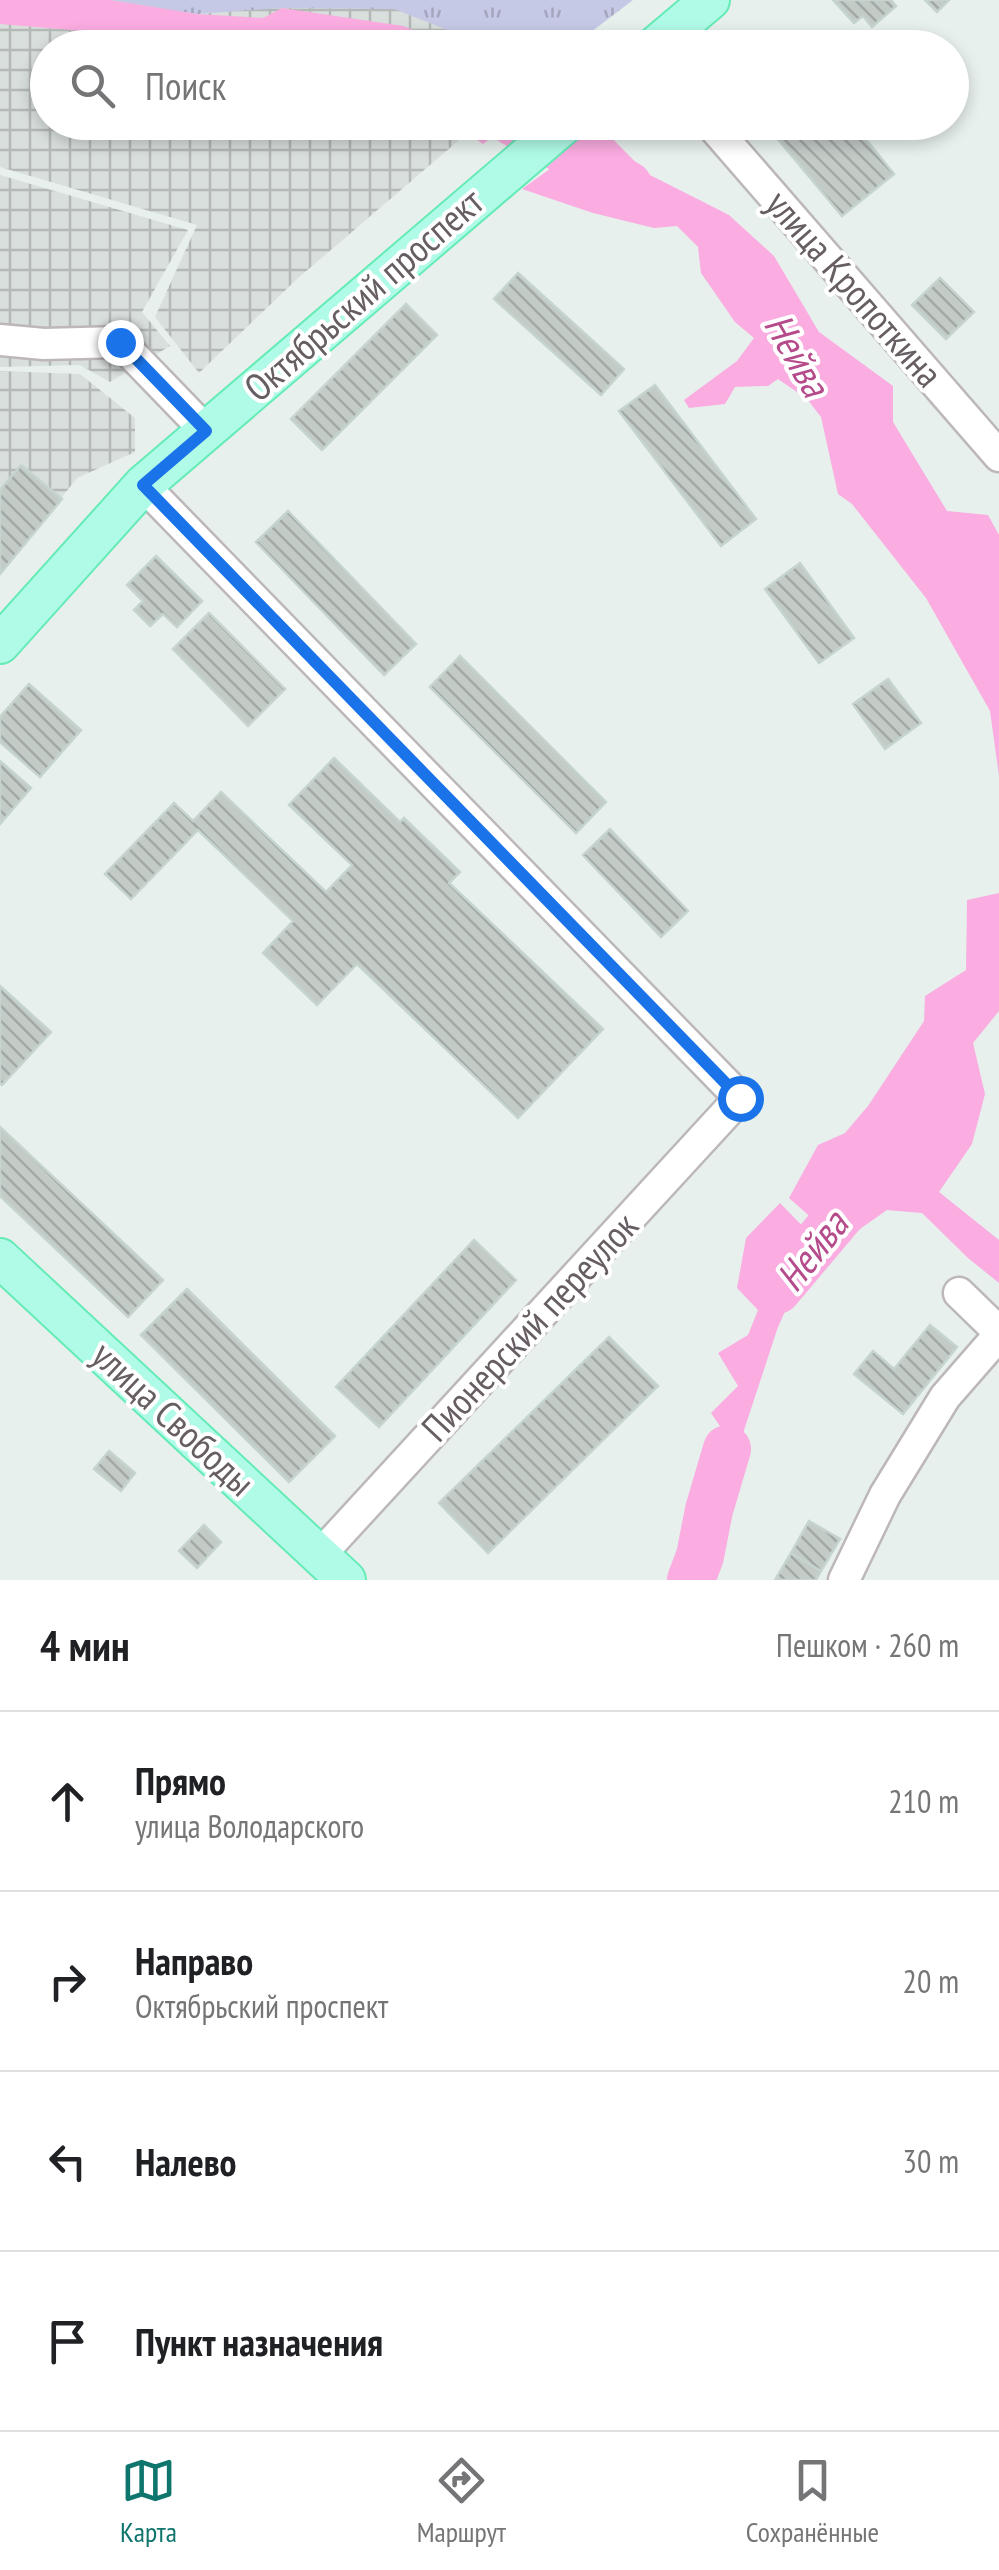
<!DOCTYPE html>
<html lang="ru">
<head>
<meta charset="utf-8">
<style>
  :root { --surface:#fff; --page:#f6f6f6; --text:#202124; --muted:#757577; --line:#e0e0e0; --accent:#0f766e }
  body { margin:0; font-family:"PT Sans Narrow",sans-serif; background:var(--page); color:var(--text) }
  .stop { position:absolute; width:30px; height:30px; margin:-22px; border:8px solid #1a73e8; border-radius:50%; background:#fff }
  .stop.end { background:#1a73e8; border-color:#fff; box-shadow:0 2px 10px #0008 }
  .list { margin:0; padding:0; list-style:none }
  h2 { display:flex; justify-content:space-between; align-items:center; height:130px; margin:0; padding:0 40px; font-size:42px }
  h2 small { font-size:32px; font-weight:400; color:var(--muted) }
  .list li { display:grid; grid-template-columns:65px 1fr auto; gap:30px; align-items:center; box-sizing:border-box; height:180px; padding:0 40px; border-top:2px solid var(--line) }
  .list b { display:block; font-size:38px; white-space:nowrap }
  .list p { margin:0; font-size:32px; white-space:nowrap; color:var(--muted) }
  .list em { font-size:32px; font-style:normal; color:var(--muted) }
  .icon { flex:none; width:55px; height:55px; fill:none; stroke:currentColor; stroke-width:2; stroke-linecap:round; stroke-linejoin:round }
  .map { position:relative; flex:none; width:999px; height:1580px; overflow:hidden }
  .search { position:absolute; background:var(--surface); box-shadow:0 5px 15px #0003; left:30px; right:30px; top:30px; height:110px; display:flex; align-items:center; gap:25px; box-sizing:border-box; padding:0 35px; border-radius:55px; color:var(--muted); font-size:38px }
  .sheet { height:850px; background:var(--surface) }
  nav { display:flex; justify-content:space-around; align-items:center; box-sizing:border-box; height:140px; border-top:2px solid var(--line); background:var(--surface); font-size:28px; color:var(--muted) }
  nav a { display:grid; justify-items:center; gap:5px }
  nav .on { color:var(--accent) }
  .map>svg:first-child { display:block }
  .industrial { fill:url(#industrial-grid) }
  .grass { fill:url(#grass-tufts) }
  .water { fill:#fbace1 }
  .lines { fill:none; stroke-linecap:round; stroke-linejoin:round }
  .river { stroke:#fbace1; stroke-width:48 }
  .building { fill:url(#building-back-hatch); stroke:#c5d4ce; stroke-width:2.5 }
  .minor-casing { stroke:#bdb7ba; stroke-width:35 }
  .major-casing { stroke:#65ebb6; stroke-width:42 }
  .minor { stroke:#fff; stroke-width:30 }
  .major { stroke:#b0fbe7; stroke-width:38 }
  .route { stroke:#1a73e8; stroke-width:12 }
  .labels { text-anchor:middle; stroke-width:8; stroke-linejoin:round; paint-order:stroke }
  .street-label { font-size:38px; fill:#665e63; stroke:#fff }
  .water-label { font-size:40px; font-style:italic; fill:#b64b8c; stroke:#fff }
</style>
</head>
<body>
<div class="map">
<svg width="999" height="1580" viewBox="0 0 999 1580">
  <defs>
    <pattern id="industrial-grid" width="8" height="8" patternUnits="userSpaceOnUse" patternTransform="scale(2.5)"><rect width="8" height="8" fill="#d9dfdc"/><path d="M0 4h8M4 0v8" fill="none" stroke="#b4b8b6"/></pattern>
    <pattern id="grass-tufts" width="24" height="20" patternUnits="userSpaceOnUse" patternTransform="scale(2.5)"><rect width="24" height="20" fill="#c5c9e6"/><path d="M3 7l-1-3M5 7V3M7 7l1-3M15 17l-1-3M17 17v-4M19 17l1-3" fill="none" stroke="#a4a6be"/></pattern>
    <pattern id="building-back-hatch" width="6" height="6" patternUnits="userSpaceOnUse" patternTransform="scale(2.5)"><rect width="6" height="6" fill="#c3cbc7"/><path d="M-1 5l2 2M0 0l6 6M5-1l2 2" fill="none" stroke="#a2a8a5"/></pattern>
  </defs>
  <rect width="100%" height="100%" fill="#e7f0ed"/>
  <!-- industrial -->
  <path class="industrial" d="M0,0H632L570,47L48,48V122L479,123L297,279L199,373L155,317L197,225L0,167Z
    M0,175L188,230L142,312L170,346L110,382L80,365L0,367Z
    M0,371L80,374L135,418V452L77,478L0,575Z"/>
  <!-- grass -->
  <path class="grass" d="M110,0H633L570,48L491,47L394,9L282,8L197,14Z"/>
  <!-- water -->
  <path class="water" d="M0,0H110L197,14L263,18L282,8L403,26L456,47H274L0,24Z
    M452,123H511L483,144Z
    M604,130L646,173L729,215L774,256L819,332L893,386V422L947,511L988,515L999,535V776L990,711L926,598L852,504L838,494L821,417L807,399L778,379L768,386L735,387L725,404L689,408L684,400L737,361L754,338L735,322L701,273L698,247L677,226L654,228L593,213L522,189Z
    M999,893V1011L973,1043L985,1094L972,1144L939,1192L999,1240V1283L968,1258L922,1213L887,1210L840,1243L789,1198L818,1145L845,1133L868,1106L924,1021L925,996L966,970L967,900Z
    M780,1203L817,1241L778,1327L716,1515L694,1496L702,1461L722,1452V1429L711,1413L738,1386L718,1353L748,1335L758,1310L737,1288L746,1238Z
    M700,1556L712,1570V1580H682Z"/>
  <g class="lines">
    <!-- river -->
    <path class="river" d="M513,122L628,185
      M777,1290L869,1181
      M691,1580L700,1556L709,1510L727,1449"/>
  </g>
  <!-- building -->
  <path class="building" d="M833,0H891L896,6L872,27L863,16L854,23Z
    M925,0H949L937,12Z
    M783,122H852L894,174L842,216L772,132Z
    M518,273L624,369L601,395L494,299Z
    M940,278L974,312L946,339L912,305Z
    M406,304L437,335L322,450L291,419Z
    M655,385L756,519L721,546L619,411Z
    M21,465L62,499L0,574V490Z
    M288,511L416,644L384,675L256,542Z
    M156,556L202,601L177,627L163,614L150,626L134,610L143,601L127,585Z
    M800,563L854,638L819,663L765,589Z
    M209,613L285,689L248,726L173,649Z
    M460,656L606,802L576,833L430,687Z
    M888,679L921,723L885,749L853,704Z
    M29,684L81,730L40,777L0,742V717Z
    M334,758L400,822L404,818L460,872L449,883L603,1029L518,1118L357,964L317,1005L263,953L293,921L198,830L131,899L105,874L174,803L193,821L221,792L326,892L352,865L289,805Z
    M0,761L31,788L0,824Z
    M610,829L688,911L661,937L583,855Z
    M0,986L51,1032L2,1085L0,1083Z
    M0,1127L163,1280L128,1317L0,1196Z
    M474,1240L516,1280L379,1427L336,1387Z
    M187,1289L335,1436L289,1482L141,1335Z
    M930,1325L957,1347L903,1414L854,1374L873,1351L894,1369Z
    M609,1337L658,1386L488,1553L439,1503Z
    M109,1451L135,1473L121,1491L94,1469Z
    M809,1521L840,1539L821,1571L791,1553Z
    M204,1525L221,1542L197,1568L179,1551Z
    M791,1553L821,1571L816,1580H775Z"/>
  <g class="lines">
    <!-- minor casing -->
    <g class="minor-casing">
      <path id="minor" d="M709,122L999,456
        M0,340L44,344L120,342L206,431
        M143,485L740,1098L319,1556
        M959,1293L999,1332
        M844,1580L885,1495L945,1397L999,1335"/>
    </g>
    <!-- major casing -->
    <g class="major-casing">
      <path id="major" d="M653,48L710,0
        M0,644L143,485L567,122
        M0,1258L346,1580"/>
    </g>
    <!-- minor -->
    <use href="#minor" class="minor"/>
    <!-- major -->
    <use href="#major" class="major"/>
  </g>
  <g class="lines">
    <!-- route -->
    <path class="route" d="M120,342L206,431L143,485L740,1098"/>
  </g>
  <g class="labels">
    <!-- street labels -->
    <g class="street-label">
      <text transform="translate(854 289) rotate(49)" y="13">улица Кропоткина</text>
      <text transform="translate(364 295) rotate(-41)" y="13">Октябрьский проспект</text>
      <text transform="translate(530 1327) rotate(-47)" y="13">Пионерский переулок</text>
      <text transform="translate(173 1419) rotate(43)" y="13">улица Свободы</text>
    </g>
    <!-- water labels -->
    <g class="water-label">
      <text transform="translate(797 355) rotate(60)" y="14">Нейва</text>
      <text transform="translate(812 1251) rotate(-52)" y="14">Нейва</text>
    </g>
  </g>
</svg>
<div class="stop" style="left:740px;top:1098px"></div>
<div class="stop end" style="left:120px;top:342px"></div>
<div class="search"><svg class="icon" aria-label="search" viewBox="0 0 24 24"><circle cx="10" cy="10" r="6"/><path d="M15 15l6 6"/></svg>Поиск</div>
</div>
<section class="sheet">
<h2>4 мин<small>Пешком · 260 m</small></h2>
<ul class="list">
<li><svg class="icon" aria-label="ahead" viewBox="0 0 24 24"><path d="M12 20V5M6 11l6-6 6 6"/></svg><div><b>Прямо</b><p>улица Володарского</p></div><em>210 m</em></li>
<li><svg class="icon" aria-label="right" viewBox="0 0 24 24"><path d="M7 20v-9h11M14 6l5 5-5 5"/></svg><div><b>Направо</b><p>Октябрьский проспект</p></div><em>20 m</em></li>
<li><svg class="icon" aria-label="left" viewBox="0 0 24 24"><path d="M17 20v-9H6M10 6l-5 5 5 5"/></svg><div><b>Налево</b></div><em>30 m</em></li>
<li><svg class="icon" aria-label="arrive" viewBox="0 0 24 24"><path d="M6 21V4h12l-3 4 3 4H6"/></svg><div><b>Пункт назначения</b></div></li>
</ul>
</section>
<nav>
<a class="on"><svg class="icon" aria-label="map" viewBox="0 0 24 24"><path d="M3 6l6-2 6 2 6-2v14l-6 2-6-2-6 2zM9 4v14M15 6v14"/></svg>Карта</a>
<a><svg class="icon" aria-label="directions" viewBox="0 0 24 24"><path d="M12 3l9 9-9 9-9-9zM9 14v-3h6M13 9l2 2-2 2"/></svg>Маршрут</a>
<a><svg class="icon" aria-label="saved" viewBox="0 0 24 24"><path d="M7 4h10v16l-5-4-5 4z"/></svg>Сохранённые</a>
</nav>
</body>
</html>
